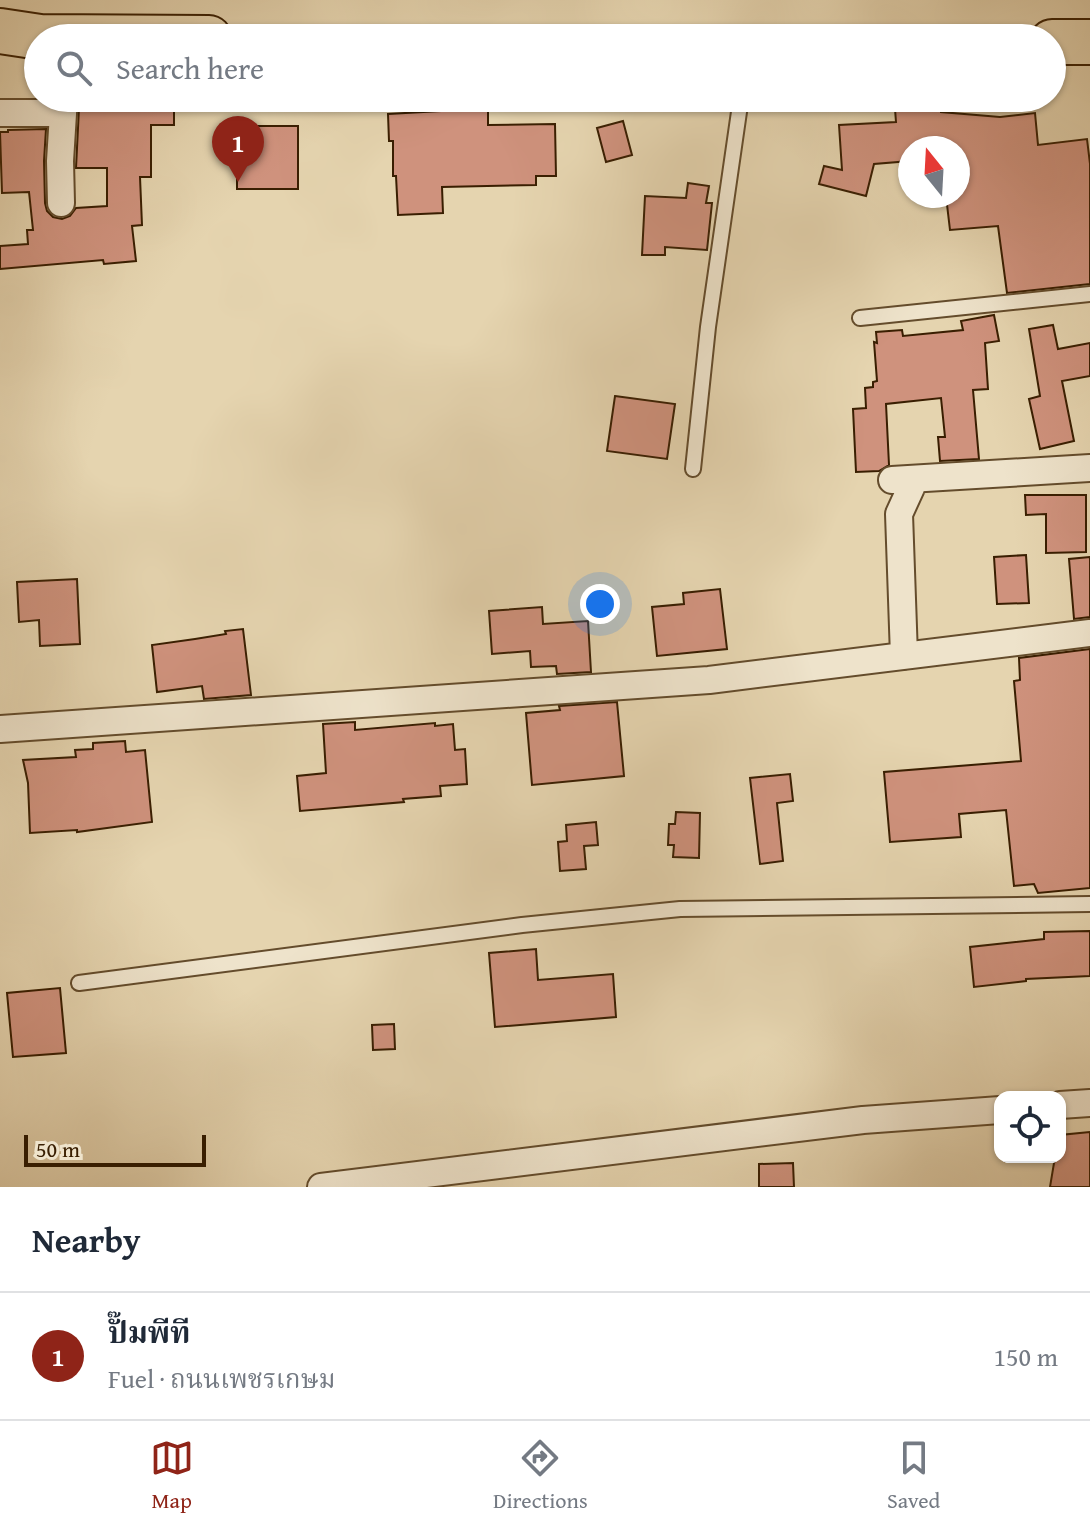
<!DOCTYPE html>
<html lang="en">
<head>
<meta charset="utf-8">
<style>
  :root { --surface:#fff; --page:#f2f2f3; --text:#1f2937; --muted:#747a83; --line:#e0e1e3; --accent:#8f2418 }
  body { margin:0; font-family:"Gentium Book Plus","Noto Serif Thai",serif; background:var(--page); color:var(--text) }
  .controls { position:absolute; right:24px; bottom:24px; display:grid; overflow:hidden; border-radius:16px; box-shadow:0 2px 6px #0004 }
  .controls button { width:72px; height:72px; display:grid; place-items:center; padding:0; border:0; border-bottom:2px solid var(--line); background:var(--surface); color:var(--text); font:40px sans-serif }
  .compass { position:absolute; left:898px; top:136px; width:72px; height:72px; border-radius:50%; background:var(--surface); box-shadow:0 2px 6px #0004; rotate:342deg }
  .scale { position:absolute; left:24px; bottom:20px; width:182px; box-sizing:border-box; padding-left:8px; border:4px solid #391e01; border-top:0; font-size:22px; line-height:28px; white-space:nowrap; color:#391e01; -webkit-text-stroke:6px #eee3cb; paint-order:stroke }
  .you { position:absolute; left:600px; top:604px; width:28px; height:28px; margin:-20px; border:6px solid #fff; border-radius:50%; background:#1a73e8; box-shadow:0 0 0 12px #1a73e833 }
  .badge { display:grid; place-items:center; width:52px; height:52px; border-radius:50%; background:var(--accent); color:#fff; font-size:26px; font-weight:700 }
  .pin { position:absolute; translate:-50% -66px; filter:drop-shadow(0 2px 4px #0008) }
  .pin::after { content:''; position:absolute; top:42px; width:28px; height:24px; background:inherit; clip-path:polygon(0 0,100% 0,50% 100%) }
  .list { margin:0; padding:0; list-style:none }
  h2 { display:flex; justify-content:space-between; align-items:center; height:104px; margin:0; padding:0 32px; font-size:34px }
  h2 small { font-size:26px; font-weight:400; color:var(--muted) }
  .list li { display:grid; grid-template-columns:52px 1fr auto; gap:24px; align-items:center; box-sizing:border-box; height:128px; padding:0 32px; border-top:2px solid var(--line) }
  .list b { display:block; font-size:30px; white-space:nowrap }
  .list p { margin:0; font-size:26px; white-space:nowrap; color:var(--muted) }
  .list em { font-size:26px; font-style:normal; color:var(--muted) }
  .icon { flex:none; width:44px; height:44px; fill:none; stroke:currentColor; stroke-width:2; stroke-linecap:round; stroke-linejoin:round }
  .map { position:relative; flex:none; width:1090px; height:1187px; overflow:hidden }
  .search { position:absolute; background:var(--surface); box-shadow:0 2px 6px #0004; left:24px; right:24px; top:24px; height:88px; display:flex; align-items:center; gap:20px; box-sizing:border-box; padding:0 28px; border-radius:44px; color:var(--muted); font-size:30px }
  .sheet { height:232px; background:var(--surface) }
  nav { display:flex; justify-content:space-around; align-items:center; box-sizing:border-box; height:112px; border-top:2px solid var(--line); background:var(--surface); font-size:22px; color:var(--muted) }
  nav a { display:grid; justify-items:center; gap:4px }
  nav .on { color:var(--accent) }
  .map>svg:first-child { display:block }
  .building { fill:#cf927d; stroke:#391e01; stroke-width:2 }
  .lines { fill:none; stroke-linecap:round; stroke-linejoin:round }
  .lane-casing { stroke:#644c2c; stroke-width:18 }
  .street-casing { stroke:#644c2c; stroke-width:30 }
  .highway-casing { stroke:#391e01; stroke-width:48 }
  .lane { stroke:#eee3cb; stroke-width:14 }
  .street { stroke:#eee3cb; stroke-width:26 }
  .highway { stroke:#e5d4af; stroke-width:44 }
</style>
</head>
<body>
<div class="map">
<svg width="1090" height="1187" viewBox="0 0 1090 1187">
  <rect width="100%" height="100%" fill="#e5d4af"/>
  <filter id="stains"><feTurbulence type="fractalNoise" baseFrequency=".0025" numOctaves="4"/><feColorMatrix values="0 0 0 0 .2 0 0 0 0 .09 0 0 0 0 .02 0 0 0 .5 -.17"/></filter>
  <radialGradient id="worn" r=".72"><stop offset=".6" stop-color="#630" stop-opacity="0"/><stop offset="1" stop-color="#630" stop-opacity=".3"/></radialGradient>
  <!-- building -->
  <path class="building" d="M92,98H174V125H151V177H140L142,225L132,226L136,261L104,264L103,260L0,269V246L28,244L27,230H33L29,192L2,193L0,132H8V130L46,129L44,161L45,203L47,211L53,217L62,219L70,216L76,208L107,206V168H76L79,108H92Z
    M458,98H488V125L555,124L556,176H536V185L442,187L443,213L398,215L396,176H393V141H389L388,114L458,110Z
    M941,104V112L1000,117L1035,113L1038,145L1087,139L1090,164V284L1007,293L998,226L950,230L946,196H958V148H910V161L874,164L866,196L819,184L824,166L842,170L839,125L896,122L895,109Z
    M623,121L632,155L606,162L597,128Z
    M237,126H298V189H237Z
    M688,183L709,186L706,203H712L707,250L665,247V255H642L645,196L686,198Z
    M994,315L999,341L985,343L988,389L973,390L979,459L940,461L938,437H945L941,398L886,404L889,465L879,471L856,472L853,409L866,408L865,388L873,387V382L877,381L874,342L877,343L876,332L902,330L903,336L963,330L961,321Z
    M1053,325L1058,349L1090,343V376L1062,381L1074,441L1040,449L1029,399L1040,396L1029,329Z
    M615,396L675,404L667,459L607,451Z
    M1025,495H1086V552L1046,553V514L1026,515Z
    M1026,555L1029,603L997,604L994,557Z
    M1090,557V617L1074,619L1069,559Z
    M77,579L80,644L40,646L39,620L19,622L17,582Z
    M720,589L727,649L657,656L652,607L684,604L683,593Z
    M542,607L543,624L588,621L591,672L557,674L556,666L531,667L530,651L492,654L489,611Z
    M243,629L251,695L204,699L202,686L157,692L152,645L195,639L226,634L225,631Z
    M1090,649V888L1038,893L1034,884L1014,886L1006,810L959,814L961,837L890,842L884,772L1021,761L1014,681L1020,680L1019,658Z
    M617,702L624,776L532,785L526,713L560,710L559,706Z
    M355,722V730L435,723V726L453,724L455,750L465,749L467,784L440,786L441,796L403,799L404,802L300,811L297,776L326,773L323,724Z
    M125,741L126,752L145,750L152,822L77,832V830L30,833L28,783L23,760L76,757L75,750L93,749V743Z
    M790,774L793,801L777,803L783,861L760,864L750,778Z
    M676,812L700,813L699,858L673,857L674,845H668L669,824H675Z
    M596,822L598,845L584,846L586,869L560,871L558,842L567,841L566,825Z
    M1090,931V976L1026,979V981L974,987L970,947L1044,939V932Z
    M536,949L538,980L613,974L616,1017L495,1027L489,953Z
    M60,988L66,1053L13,1057L7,993Z
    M394,1024L395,1049L373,1050L372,1025Z
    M1090,1132V1187H1050L1055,1157H1060V1135Z
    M793,1163L794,1187H759V1164Z"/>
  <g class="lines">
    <!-- lane casing -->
    <g class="lane-casing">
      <path id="lane" d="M860,318L1090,294
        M693,469L708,327L741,98
        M79,983L522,925L680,909L1090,904"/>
    </g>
    <!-- street casing -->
    <g class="street-casing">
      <path id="street" d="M0,113H63
        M61,203L60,161L64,98
        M892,480L1090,468
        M904,656L899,514L915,479
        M0,729L709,680L1090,633
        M1060,1105L1090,1103
        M321,1187L863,1120L1000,1110"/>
    </g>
    <!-- highway casing -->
    <g class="highway-casing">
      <path id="highway" d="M0,31L40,37L209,38
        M1052,42H1090"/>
    </g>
    <!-- lane -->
    <use href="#lane" class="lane"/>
    <!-- street -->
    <use href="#street" class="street"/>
    <!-- highway -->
    <use href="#highway" class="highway"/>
  </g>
  <rect width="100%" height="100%" filter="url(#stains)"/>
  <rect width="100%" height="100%" fill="url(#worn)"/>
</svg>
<div class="controls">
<button><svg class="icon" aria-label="locate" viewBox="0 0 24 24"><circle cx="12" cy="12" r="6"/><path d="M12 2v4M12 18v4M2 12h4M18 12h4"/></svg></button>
</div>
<svg class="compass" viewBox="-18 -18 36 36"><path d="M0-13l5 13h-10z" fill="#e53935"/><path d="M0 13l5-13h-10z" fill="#747a83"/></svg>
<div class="scale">50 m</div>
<div class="you"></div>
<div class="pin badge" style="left:238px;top:182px">1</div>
<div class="search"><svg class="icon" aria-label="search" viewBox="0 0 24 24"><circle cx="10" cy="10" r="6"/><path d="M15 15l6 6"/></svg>Search here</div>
</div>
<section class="sheet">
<h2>Nearby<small></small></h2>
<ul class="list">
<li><span class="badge">1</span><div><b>ปั๊มพีที</b><p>Fuel · ถนนเพชรเกษม</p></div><em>150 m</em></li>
</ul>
</section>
<nav>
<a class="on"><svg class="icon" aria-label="map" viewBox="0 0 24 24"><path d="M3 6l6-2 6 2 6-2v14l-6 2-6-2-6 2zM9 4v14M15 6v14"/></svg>Map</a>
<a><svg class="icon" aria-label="directions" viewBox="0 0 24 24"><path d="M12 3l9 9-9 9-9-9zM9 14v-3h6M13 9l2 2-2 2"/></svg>Directions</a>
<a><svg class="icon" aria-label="saved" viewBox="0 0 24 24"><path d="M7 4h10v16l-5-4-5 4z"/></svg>Saved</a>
</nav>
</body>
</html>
